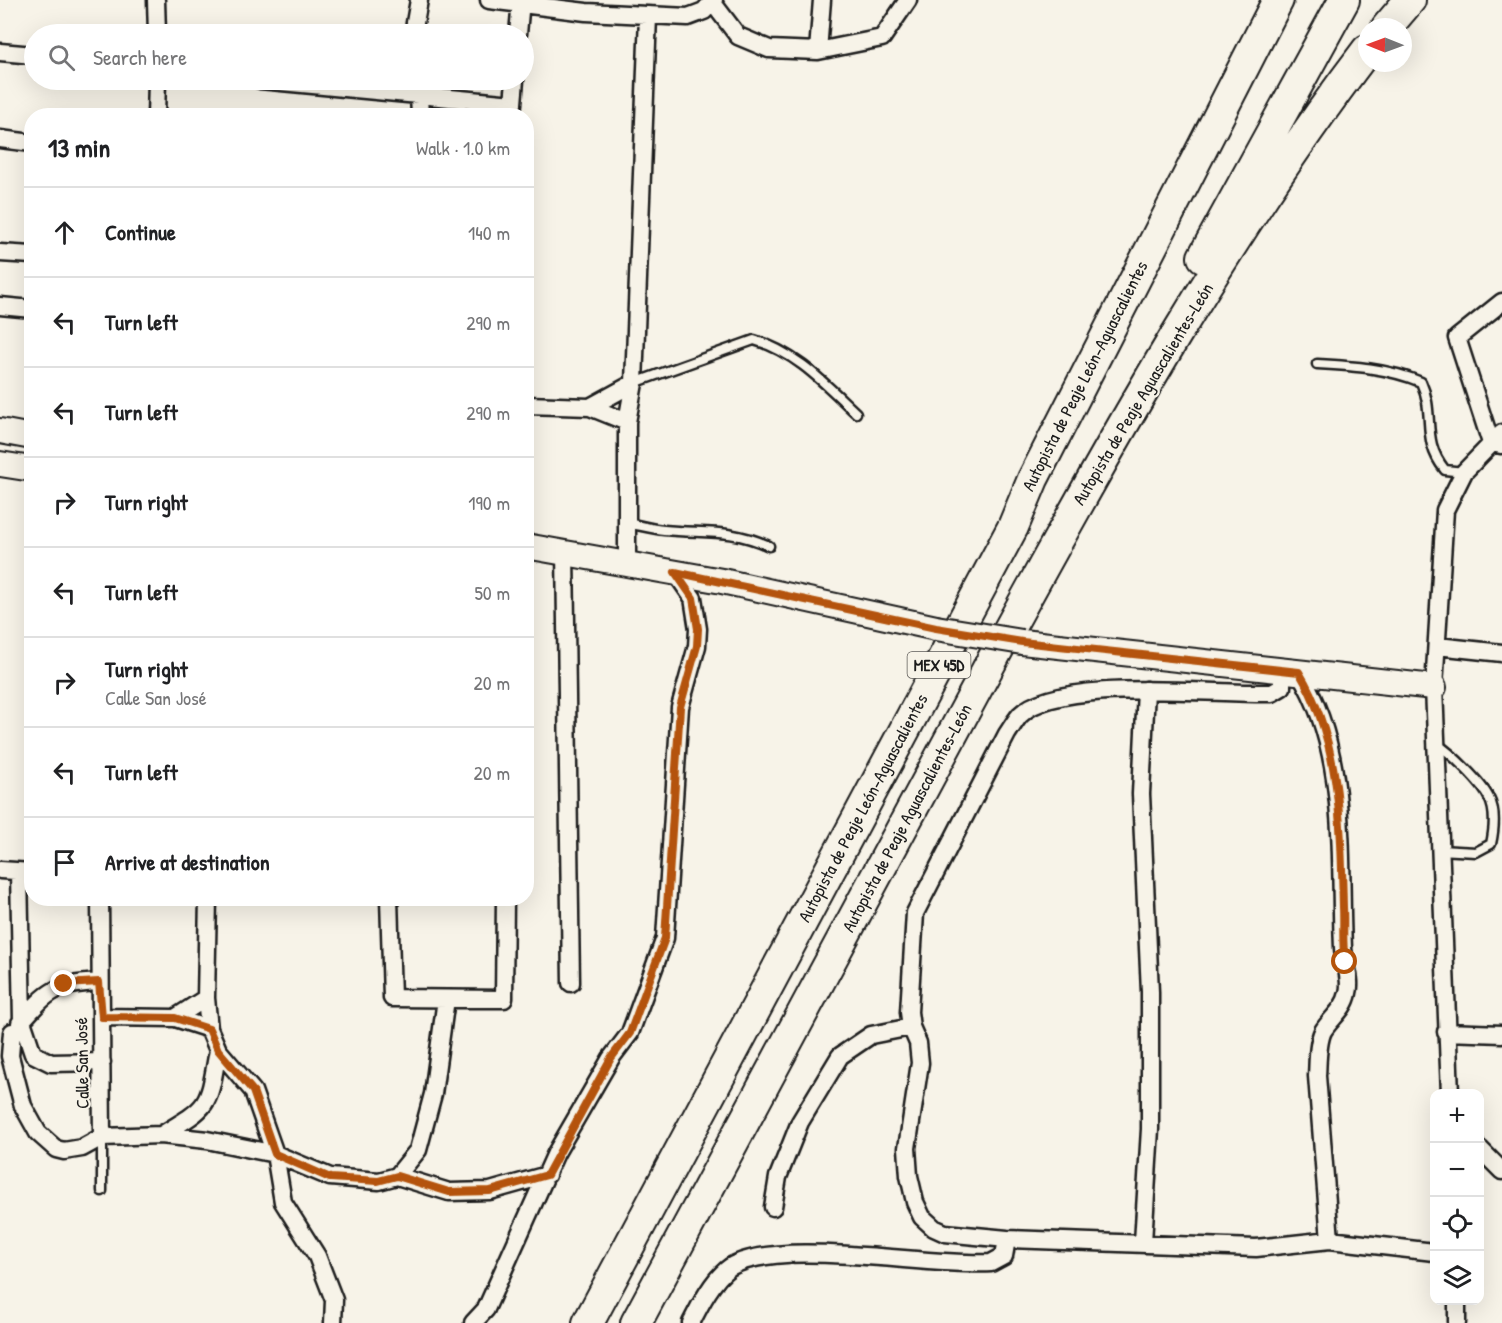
<!DOCTYPE html>
<html lang="en">
<head>
<meta charset="utf-8">
<style>
  :root { --surface:#fff; --page:#f2f2f2; --text:#202124; --muted:#757577; --line:#e0e0e0 }
  body { margin:0; font-family:"Patrick Hand",sans-serif; background:var(--page); color:var(--text) }
  .controls { position:absolute; right:18px; bottom:18px; display:grid; overflow:hidden; border-radius:12px; box-shadow:0 6px 24px #0002 }
  .controls button { width:54px; height:54px; display:grid; place-items:center; padding:0; border:0; border-bottom:2px solid var(--line); background:var(--surface); color:var(--text); font:30px sans-serif }
  .compass { position:absolute; left:1358px; top:18px; width:54px; height:54px; border-radius:50%; background:var(--surface); box-shadow:0 6px 24px #0002; rotate:271deg }
  .stop { position:absolute; width:18px; height:18px; margin:-14px; border:4px solid #b45309; border-radius:50%; background:#fff }
  .stop.end { background:#b45309; border-color:#fff; box-shadow:0 2px 6px #0008 }
  .list { margin:0; padding:0; list-style:none }
  h2 { display:flex; justify-content:space-between; align-items:center; height:78px; margin:0; padding:0 24px; font-size:26px }
  h2 small { font-size:20px; font-weight:400; color:var(--muted) }
  .list li { display:grid; grid-template-columns:39px 1fr auto; gap:18px; align-items:center; box-sizing:border-box; height:90px; padding:0 24px; border-top:2px solid var(--line) }
  .list b { display:block; font-size:22px; white-space:nowrap }
  .list p { margin:0; font-size:20px; white-space:nowrap; color:var(--muted) }
  .list em { font-size:20px; font-style:normal; color:var(--muted) }
  .icon { flex:none; width:33px; height:33px; fill:none; stroke:currentColor; stroke-width:2; stroke-linecap:round; stroke-linejoin:round }
  .map { position:relative; flex:none; width:1502px; height:1323px; overflow:hidden }
  .search { position:absolute; background:var(--surface); box-shadow:0 6px 24px #0002; left:24px; top:24px; width:510px; height:66px; display:flex; align-items:center; gap:15px; box-sizing:border-box; padding:0 21px; border-radius:33px; color:var(--muted); font-size:22px }
  .panel { position:absolute; background:var(--surface); box-shadow:0 6px 24px #0002; left:24px; top:108px; width:510px; height:798px; border-radius:24px }
  .map>svg:first-child { display:block }
  .lines { fill:none; stroke-linecap:round; stroke-linejoin:round }
  .lane-casing { stroke:#1c1c1c; stroke-width:13 }
  .street-casing { stroke:#1c1c1c; stroke-width:21 }
  .secondary-casing { stroke:#1c1c1c; stroke-width:28 }
  .highway-casing { stroke:#1c1c1c; stroke-width:34 }
  .lane { stroke:#f7f3e8; stroke-width:8 }
  .street { stroke:#f7f3e8; stroke-width:16 }
  .secondary { stroke:#f7f3e8; stroke-width:24 }
  .highway { stroke:#f7f3e8; stroke-width:30 }
  .secondary-bridge-casing { stroke:#1c1c1c; stroke-width:28; stroke-linecap:butt }
  .secondary-bridge { stroke:#f7f3e8; stroke-width:24 }
  .route { stroke:#b45309; stroke-width:8 }
  .labels { text-anchor:middle; stroke-width:4.5; stroke-linejoin:round; paint-order:stroke }
  .shield { fill:#f7f3e8; stroke:#5e5c59; stroke-width:1.5 }
  .shield-label { font-size:16px; font-weight:bold; fill:#1c1c1c }
  .street-label { font-size:18px; fill:#1c1c1c; stroke:#f7f3e8 }
</style>
</head>
<body>
<div class="map">
<svg width="1502" height="1323" viewBox="0 0 1502 1323">
  <rect width="100%" height="100%" fill="#f7f3e8"/>
  <filter id="ink" filterUnits="userSpaceOnUse"><feTurbulence type="fractalNoise" baseFrequency=".0167" numOctaves="2"/><feDisplacementMap in="SourceGraphic" scale="12" xChannelSelector="R" yChannelSelector="G"/><feConvolveMatrix kernelMatrix="1 2 1 2 8 2 1 2 1" color-interpolation-filters="sRGB"/></filter>
  <g filter="url(#ink)">
    <g class="lines">
      <!-- lane casing -->
      <g class="lane-casing">
        <path id="lane" d="M1317,364C1352,366 1388,368 1421,382C1436,415 1420,439 1445,470L1464,472
          M634,383L754,340C796,352 825,384 856,413
          M627,523C639,525 651,529 664,530C704,534 729,528 769,546
          M1437,744C1451,753 1482,783 1489,798C1496,811 1494,830 1491,844L1476,852L1439,850
          M102,1137V1191"/>
      </g>
      <!-- street casing -->
      <g class="street-casing">
        <path id="street" d="M156,0L157,34
          M489,0L586,12L688,17L704,11L714,0
          M713,3L738,36L769,49L818,51L882,38L908,0
          M413,34L419,0
          M518,34L521,0
          M818,51L822,0
          M0,52L34,55
          M260,80L513,104
          M419,96L420,116
          M512,115L515,80
          M156,116L157,80
          M0,139L32,143
          M0,253L32,255
          M0,306L32,309
          M526,405L590,407L627,422
          M590,407L634,383
          M1501,445L1491,443L1457,338L1502,302
          M565,551L571,983
          M627,563V422L634,383L648,16
          M1437,646L1502,653
          M1282,671V687L1272,693C1216,695 1059,676 1020,715C1015,721 1011,728 1007,734L915,913L909,1012L911,1027L918,1043L920,1063L907,1148L909,1176L915,1202L922,1217L934,1228L945,1233L1007,1239L1256,1248L1330,1240L1434,1252
          M1299,672C1349,753 1339,857 1343,948C1344,963 1352,979 1348,993C1345,1009 1331,1018 1323,1031C1317,1044 1318,1063 1317,1076L1330,1240
          M0,870L32,872
          M19,872L22,1021L33,1054L51,1063L102,1062
          M100,898L102,1137
          M208,898L206,998L209,1029L218,1050L253,1091L275,1154L283,1202L317,1256L334,1300L333,1323
          M389,898L392,998L504,999L505,898
          M102,1017L175,1018L209,1029
          M175,1018L206,998
          M20,1023C50,989 54,985 99,982
          M12,1032L10,1056L23,1106L38,1133L56,1149L64,1151L82,1148L102,1137L161,1135L207,1140L275,1154L330,1177L379,1181L397,1176L449,1192L490,1191L547,1175
          M1446,1032L1502,1034
          M1450,1094L1434,687L1445,510L1464,472L1502,433
          M161,1135C211,1105 208,1108 218,1050
          M1480,1149L1502,1171
          M397,1176L418,1150L433,1094L446,999
          M773,1207L778,1177L800,1122L840,1056L871,1035L911,1027
          M1143,1242L1150,1129V992L1141,794L1146,690
          M1457,1300V1323
          M473,1323L486,1309L556,1153L611,1058L630,1033L665,938L680,707L697,646L698,629L693,598L675,572
          M691,1323C700,1305 713,1279 730,1267C779,1237 928,1267 991,1263L1004,1256L1007,1239"/>
      </g>
      <!-- secondary casing -->
      <g class="secondary-casing">
        <path id="secondary" d="M0,431L32,437
          M0,464L32,469
          M526,546L722,581L936,628
          M1022,642L1434,687"/>
      </g>
      <!-- highway casing -->
      <g class="highway-casing">
        <path id="highway" d="M1387,27L1410,0
          M1203,257L1344,0
          M588,1323L1013,527L1033,479L1278,0
          M636,1323C759,1096 879,867 1003,640C1114,437 1227,234 1367,50"/>
      </g>
      <!-- lane -->
      <use href="#lane" class="lane"/>
      <!-- street -->
      <use href="#street" class="street"/>
      <!-- secondary -->
      <use href="#secondary" class="secondary"/>
      <!-- highway -->
      <use href="#highway" class="highway"/>
      <!-- secondary-bridge casing -->
      <g class="secondary-bridge-casing">
        <path id="secondary-bridge" d="M936,628L1022,642"/>
      </g>
      <!-- secondary-bridge -->
      <use href="#secondary-bridge" class="secondary-bridge"/>
    </g>
  </g>
  <g class="lines" filter="url(#ink)">
    <!-- route -->
    <path class="route" d="M64,984L99,982L102,1017L175,1018L209,1029L218,1050L253,1091L275,1154L330,1178L378,1181L397,1176L449,1192L490,1191L547,1175L611,1058L630,1033L665,938L680,707L697,646L698,629L693,598L675,572L936,628L1022,642L1299,672C1341,741 1341,828 1343,907C1344,925 1342,944 1345,962"/>
  </g>
  <g class="labels">
    <!-- shield labels -->
    <rect class="shield" x="907.5" y="652" width="63" height="26" rx="4.5"/>
    <g class="shield-label">
      <text x="939" y="671">MEX 45D</text>
    </g>
    <!-- street labels -->
    <g class="street-label">
      <text transform="translate(1085 376) rotate(-63)" y="6">Autopista de Peaje León-Aguascalientes</text>
      <text transform="translate(1143 394) rotate(-59)" y="6">Autopista de Peaje Aguascalientes-León</text>
      <text transform="translate(863 808) rotate(-62)" y="6">Autopista de Peaje León-Aguascalientes</text>
      <text transform="translate(907 818) rotate(-62)" y="6">Autopista de Peaje Aguascalientes-León</text>
      <text transform="translate(82 1063) rotate(-91)" y="6">Calle San José</text>
    </g>
  </g>
</svg>
<div class="controls">
<button>+</button>
<button>−</button>
<button><svg class="icon" aria-label="locate" viewBox="0 0 24 24"><circle cx="12" cy="12" r="6"/><path d="M12 2v4M12 18v4M2 12h4M18 12h4"/></svg></button>
<button><svg class="icon" aria-label="layers" viewBox="0 0 24 24"><path d="M12 4l9 5-9 5-9-5zM3 14l9 5 9-5"/></svg></button>
</div>
<svg class="compass" viewBox="-18 -18 36 36"><path d="M0-13l5 13h-10z" fill="#e53935"/><path d="M0 13l5-13h-10z" fill="#757577"/></svg>
<div class="stop" style="left:1345px;top:962px"></div>
<div class="stop end" style="left:64px;top:984px"></div>
<div class="search"><svg class="icon" aria-label="search" viewBox="0 0 24 24"><circle cx="10" cy="10" r="6"/><path d="M15 15l6 6"/></svg>Search here</div>
<section class="panel">
<h2>13 min<small>Walk · 1.0 km</small></h2>
<ul class="list">
<li><svg class="icon" aria-label="ahead" viewBox="0 0 24 24"><path d="M12 20V5M6 11l6-6 6 6"/></svg><div><b>Continue</b></div><em>140 m</em></li>
<li><svg class="icon" aria-label="left" viewBox="0 0 24 24"><path d="M17 20v-9H6M10 6l-5 5 5 5"/></svg><div><b>Turn left</b></div><em>290 m</em></li>
<li><svg class="icon" aria-label="left" viewBox="0 0 24 24"><path d="M17 20v-9H6M10 6l-5 5 5 5"/></svg><div><b>Turn left</b></div><em>290 m</em></li>
<li><svg class="icon" aria-label="right" viewBox="0 0 24 24"><path d="M7 20v-9h11M14 6l5 5-5 5"/></svg><div><b>Turn right</b></div><em>190 m</em></li>
<li><svg class="icon" aria-label="left" viewBox="0 0 24 24"><path d="M17 20v-9H6M10 6l-5 5 5 5"/></svg><div><b>Turn left</b></div><em>50 m</em></li>
<li><svg class="icon" aria-label="right" viewBox="0 0 24 24"><path d="M7 20v-9h11M14 6l5 5-5 5"/></svg><div><b>Turn right</b><p>Calle San José</p></div><em>20 m</em></li>
<li><svg class="icon" aria-label="left" viewBox="0 0 24 24"><path d="M17 20v-9H6M10 6l-5 5 5 5"/></svg><div><b>Turn left</b></div><em>20 m</em></li>
<li><svg class="icon" aria-label="arrive" viewBox="0 0 24 24"><path d="M6 21V4h12l-3 4 3 4H6"/></svg><div><b>Arrive at destination</b></div></li>
</ul>
</section>
</div>
</body>
</html>
